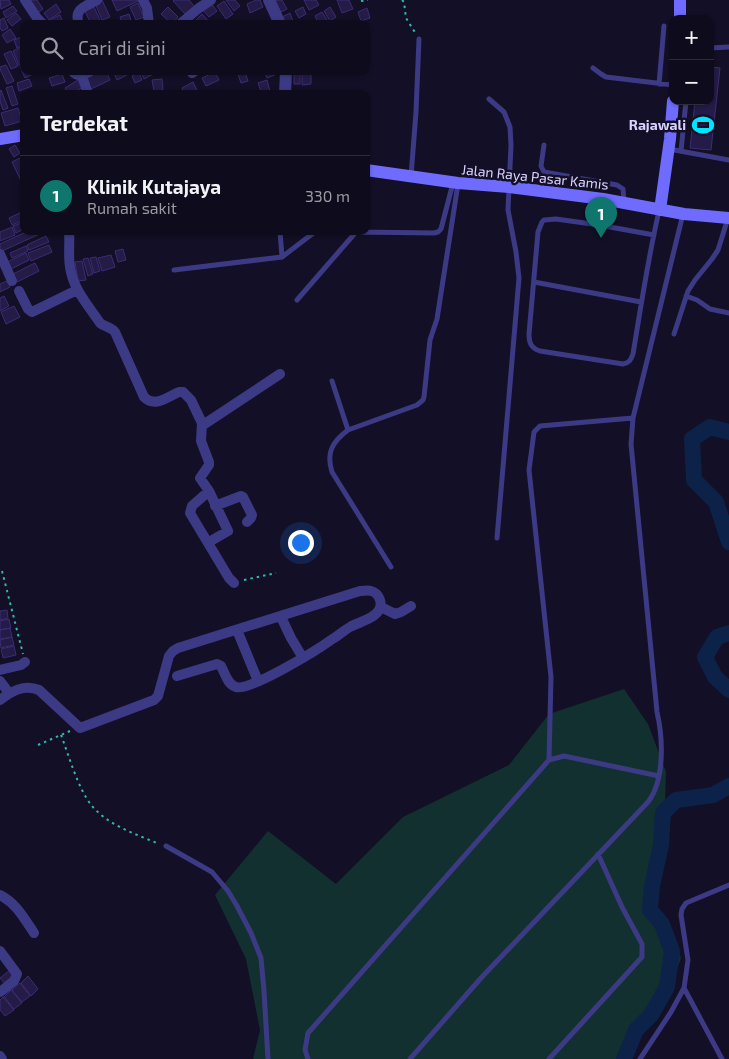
<!DOCTYPE html>
<html lang="id">
<head>
<meta charset="utf-8">
<style>
  :root { --surface:#0e0b1c; --page:#171425; --text:#f1f3f6; --muted:#9b9ba3; --line:#2e2b3b; --accent:#0f766e }
  body { margin:0; font-family:"Exo 2",sans-serif; background:var(--page); color:var(--text) }
  .controls { position:absolute; right:15px; top:15px; display:grid; overflow:hidden; border-radius:10px; box-shadow:0 1px 4px #0004 }
  .controls button { width:45px; height:45px; display:grid; place-items:center; padding:0; border:0; border-bottom:1px solid var(--line); background:var(--surface); color:var(--text); font:25px sans-serif }
  .you { position:absolute; left:300px; top:542px; width:18px; height:18px; margin:-12px; border:4px solid #fff; border-radius:50%; background:#1a73e8; box-shadow:0 0 0 8px #1a73e833 }
  .badge { display:grid; place-items:center; width:32px; height:32px; border-radius:50%; background:var(--accent); color:#fff; font-size:16px; font-weight:700 }
  .pin { position:absolute; translate:-50% -41px; filter:drop-shadow(0 1px 2px #0008) }
  .pin::after { content:''; position:absolute; top:26px; width:18px; height:15px; background:inherit; clip-path:polygon(0 0,100% 0,50% 100%) }
  .list { margin:0; padding:0; list-style:none }
  h2 { display:flex; justify-content:space-between; align-items:center; height:65px; margin:0; padding:0 20px; font-size:21px }
  h2 small { font-size:16px; font-weight:400; color:var(--muted) }
  .list li { display:grid; grid-template-columns:32px 1fr auto; gap:15px; align-items:center; box-sizing:border-box; height:80px; padding:0 20px; border-top:1px solid var(--line) }
  .list b { display:block; font-size:19px; white-space:nowrap }
  .list p { margin:0; font-size:16px; white-space:nowrap; color:var(--muted) }
  .list em { font-size:16px; font-style:normal; color:var(--muted) }
  .icon { flex:none; width:28px; height:28px; fill:none; stroke:currentColor; stroke-width:2; stroke-linecap:round; stroke-linejoin:round }
  .map { position:relative; flex:none; width:729px; height:1059px; overflow:hidden }
  .search { position:absolute; background:var(--surface); box-shadow:0 1px 4px #0004; left:20px; top:20px; width:350px; height:55px; display:flex; align-items:center; gap:12px; box-sizing:border-box; padding:0 18px; border-radius:10px; color:var(--muted); font-size:19px }
  .panel { position:absolute; background:var(--surface); box-shadow:0 1px 4px #0004; left:20px; top:90px; width:350px; height:145px; border-radius:10px }
  .map>svg:first-child { display:block }
  .green { fill:#12302f }
  .lines { fill:none; stroke-linecap:round; stroke-linejoin:round }
  .river { stroke:#0c2248; stroke-width:16 }
  .building { fill:#241b47; stroke:#3b2d73 }
  .path { stroke:#2fb8b0; stroke-width:2; stroke-dasharray:2.5 4; stroke-linecap:butt }
  .service { stroke:#3d3a85; stroke-width:5 }
  .minor { stroke:#3d3a85; stroke-width:10 }
  .tertiary { stroke:#3d3a85; stroke-width:12 }
  .secondary { stroke:#6f6bff; stroke-width:12 }
  .labels { text-anchor:middle; stroke-width:5; stroke-linejoin:round; paint-order:stroke }
  .poi-label { font-size:14px; font-weight:bold; fill:#d9d4ff; stroke:#130f26; text-anchor:end }
  .street-label { font-size:14px; fill:#d9d4ff; stroke:#130f26 }
</style>
</head>
<body>
<div class="map">
<svg width="729" height="1059" viewBox="0 0 729 1059">
  <rect width="100%" height="100%" fill="#130f26"/>
  <!-- green -->
  <path class="green" d="M624,689L648,724L666,772L664,838L656,911L673,933L681,958L663,1007L626,1048L624,1059H253L260,1030L246,959L215,895L268,831L336,884L403,817L509,765L549,714Z"/>
  <g class="lines">
    <!-- river -->
    <path class="river" d="M729,432L710,427L692,439L694,480L716,502L729,542
      M729,633L717,637L705,657L715,677L729,690
      M624,1059L636,1030L651,1015L667,987L672,951L662,924L650,910L652,886L661,845L663,813L676,800L713,795L729,786"/>
  </g>
  <!-- building -->
  <path class="building" d="M0,0H9L11,4L1,9Z
    M28,0H37L43,9L36,14Z
    M102,0L110,17L102,20L95,3Z
    M112,0H138V1L117,11Z
    M174,0H189L195,7L186,15L173,1Z
    M226,0H235L240,6L234,11Z
    M256,0H260L263,7L250,13L247,4Z
    M277,0H282L287,9L281,12L275,1Z
    M304,0H316L319,5L309,10Z
    M337,0H349L353,9L342,13Z
    M224,1L233,14L226,19L217,6Z
    M210,2L217,11L209,17L202,9Z
    M138,3L144,17L136,20L130,7Z
    M56,4L61,12L49,20L44,13Z
    M13,6L17,11L6,18L3,12Z
    M94,7L100,20L91,24L85,11Z
    M168,7L178,17L172,24L161,14Z
    M303,7L306,14L299,18L295,11Z
    M330,7L336,17L330,21L324,11Z
    M367,8L370,18L361,21L358,12Z
    M322,12L329,23L328,24H319L315,16Z
    M16,13L21,19L12,26L7,20Z
    M290,13L294,24H285L282,17Z
    M129,14L131,20L122,23L120,17Z
    M202,14L211,24H199L196,20Z
    M60,15L63,22L60,24H50L49,20Z
    M4,18L8,28L2,31L0,28V20Z
    M10,29L16,38L7,43L2,35Z
    M24,36V45L17,48L14,40Z
    M21,47L24,54V63L19,65L13,51Z
    M11,51L18,66L11,69L4,54Z
    M6,65L14,81L7,84L0,69V67Z
    M24,65V71H32L33,74L25,78L20,66Z
    M710,67L720,68L711,150L690,148L695,101H710Z
    M99,71H106L110,80L91,89L85,78Z
    M113,71H125L127,75L117,80Z
    M143,71H159L144,79L141,72Z
    M264,71H281L282,72L267,78Z
    M294,71H300V84H294Z
    M302,71H311V84L302,85Z
    M215,72L219,80L206,86L202,78Z
    M245,72L248,81L241,83L238,74Z
    M139,73L142,80L135,83L132,76Z
    M62,74L65,82L52,86L49,78Z
    M29,79L32,86L19,91L17,83Z
    M162,79L163,90L154,91L152,80Z
    M78,80L83,87L72,94H69L65,88Z
    M267,80L270,91L262,94L258,83Z
    M193,82L197,90L189,94H185L182,88Z
    M12,86L18,104L12,106L6,88Z
    M1,90L8,108L3,110L0,101V91Z
    M18,108L22,121L5,126L1,113Z
    M15,145L20,153L14,157L9,149Z
    M24,156V185H23L12,162Z
    M24,211V220L12,225L9,218Z
    M24,222V229L16,233L13,226Z
    M12,227L15,235L0,241V232Z
    M28,231H43L44,232L0,252V244Z
    M46,236L49,242L29,250L27,245Z
    M49,245L52,252L31,261L28,253Z
    M26,246L28,251L12,258L10,253Z
    M123,249L126,260L118,262L115,251Z
    M26,253L29,260L9,270L5,263Z
    M111,255L115,267L102,271L98,258Z
    M96,257L100,271L94,273L90,258Z
    M88,258L93,274L88,276L83,259Z
    M82,261L86,280L78,281L75,262Z
    M35,263L39,271L17,282L13,274Z
    M7,281L10,287L0,292V284Z
    M4,296L9,306L0,311V298Z
    M14,306L20,317L6,324L1,312Z
    M7,610L8,618L0,620V611Z
    M9,619L11,628L0,630V621Z
    M10,628L12,637L0,639V630Z
    M12,637L14,645L1,648L0,640Z
    M14,646L16,655L3,658L1,649Z
    M10,970L15,976L5,984L0,978Z
    M28,976L38,989L31,996L21,983Z
    M20,983L30,996L22,1002L12,990Z
    M11,990L22,1003L14,1009L4,997Z
    M3,997L14,1010L5,1016L0,1010V1000Z"/>
  <g class="lines">
    <!-- path -->
    <path class="path" d="M402,0L404,2L406,18L416,34
      M361,1L368,0
      M2,571L23,654
      M244,580L276,573
      M61,735C69,756 78,789 92,806C109,826 136,834 159,844
      M38,745L70,731"/>
    <!-- service -->
    <path class="service" d="M710,48L729,47
      M593,68L601,74L606,77L673,85
      M659,84L664,26
      M489,99L504,112L510,127L511,145L508,210L516,252L519,278L497,538
      M544,145L541,166L544,172L617,185L623,189L624,202
      M669,149L729,160
      M681,151L686,101
      M411,176L416,112L419,39
      M599,225L603,200
      M356,232L434,233L438,232L441,229L453,183
      M654,235L599,225L556,219L544,220L542,222L538,232L529,334C529,343 531,348 540,351L623,364C629,363 631,360 633,354C641,306 648,258 659,211
      M282,257L316,231
      M174,270L282,257L280,231
      M534,282L641,302
      M686,296L697,300L710,309L729,313
      M297,300L356,232L350,231
      M674,334L688,291L695,280L712,259L718,250L728,218
      M332,381L348,430
      M391,567L332,472C326,453 332,442 348,430L417,405L423,400L424,397L430,340L437,319L458,184
      M549,760L551,677L529,470L534,432L540,426L633,418
      M166,846L212,872L228,891L237,906L251,933L261,958L264,991L268,1059
      M684,988L722,1059
      M308,1059L305,1050L308,1033L549,760L564,756L659,776
      M410,1059L481,978L648,802C665,780 663,738 657,712L631,444L633,418L683,214
      M549,1059L642,957V944L622,907L598,854
      M640,1059L671,1012L684,988L688,960L681,915L682,909L686,903L729,885"/>
    <!-- minor -->
    <path class="minor" d="M25,0L37,18L43,24
      M143,0L147,8L149,24
      M79,24C73,9 86,6 97,0
      M180,24L199,8L211,0
      M72,71C78,78 84,75 91,71
      M192,73L195,71
      M82,76L88,94
      M69,231C70,243 68,255 70,267C73,289 88,305 100,323C105,327 111,327 115,332L144,397C155,408 167,397 179,392H183L191,400L202,423L201,441L209,462V465L200,478L209,491L228,531L209,542
      M0,254L12,281
      M19,291L28,309L32,312L77,290
      M203,425L280,374
      M209,491L192,506L190,513L229,578L234,583
      M215,506L241,496L243,497L252,515L251,518L247,522
      M381,607L395,614L401,612L411,606
      M281,617L291,638L303,658
      M237,630L258,681
      M0,670L21,665L25,662
      M0,681L9,693
      M0,700C12,691 24,684 39,690L80,728L154,700L158,696L169,656L173,651L178,648L360,591C364,591 368,590 371,591C379,593 383,603 379,610C374,619 359,622 350,627C343,631 338,636 331,640C317,650 249,692 236,687C227,684 225,673 221,666L217,664L177,676
      M0,895C16,903 24,918 34,933
      M0,951L17,974L14,981L0,992
      M0,1056L2,1059"/>
    <!-- tertiary -->
    <path class="tertiary" d="M269,0L280,24
      M285,94L286,71"/>
    <!-- secondary -->
    <path class="secondary" d="M680,19V0
      M0,139L24,135
      M366,170L458,183L509,187L603,199L684,214L729,218
      M660,210L670,139L673,101"/>
  </g>
  <!-- icons -->
  <defs>
    <g id="stadium-bare" transform="scale(1.725)"><path d="M0-5a6.5 5 0 1 0 0 10a6.5 5 0 1 0 0-10ZM-3.5-1.8h7v3.6h-7Z" fill="#00e5ff" stroke="#130f26" stroke-width="2.5" paint-order="stroke"/></g>
  </defs>
  <g fill-rule="evenodd">
    <use href="#stadium-bare" x="703" y="125"/>
  </g>
  <g class="labels">
    <!-- poi labels -->
    <g class="poi-label">
      <text x="686" y="130">Rajawali</text>
    </g>
    <!-- street labels -->
    <g class="street-label">
      <text transform="translate(535 177) rotate(6)" y="5">Jalan Raya Pasar Kamis</text>
    </g>
  </g>
</svg>
<div class="controls">
<button>+</button>
<button>−</button>
</div>
<div class="you"></div>
<div class="pin badge" style="left:601px;top:238px">1</div>
<div class="search"><svg class="icon" aria-label="search" viewBox="0 0 24 24"><circle cx="10" cy="10" r="6"/><path d="M15 15l6 6"/></svg>Cari di sini</div>
<section class="panel">
<h2>Terdekat<small></small></h2>
<ul class="list">
<li><span class="badge">1</span><div><b>Klinik Kutajaya</b><p>Rumah sakit</p></div><em>330 m</em></li>
</ul>
</section>
</div>
</body>
</html>
